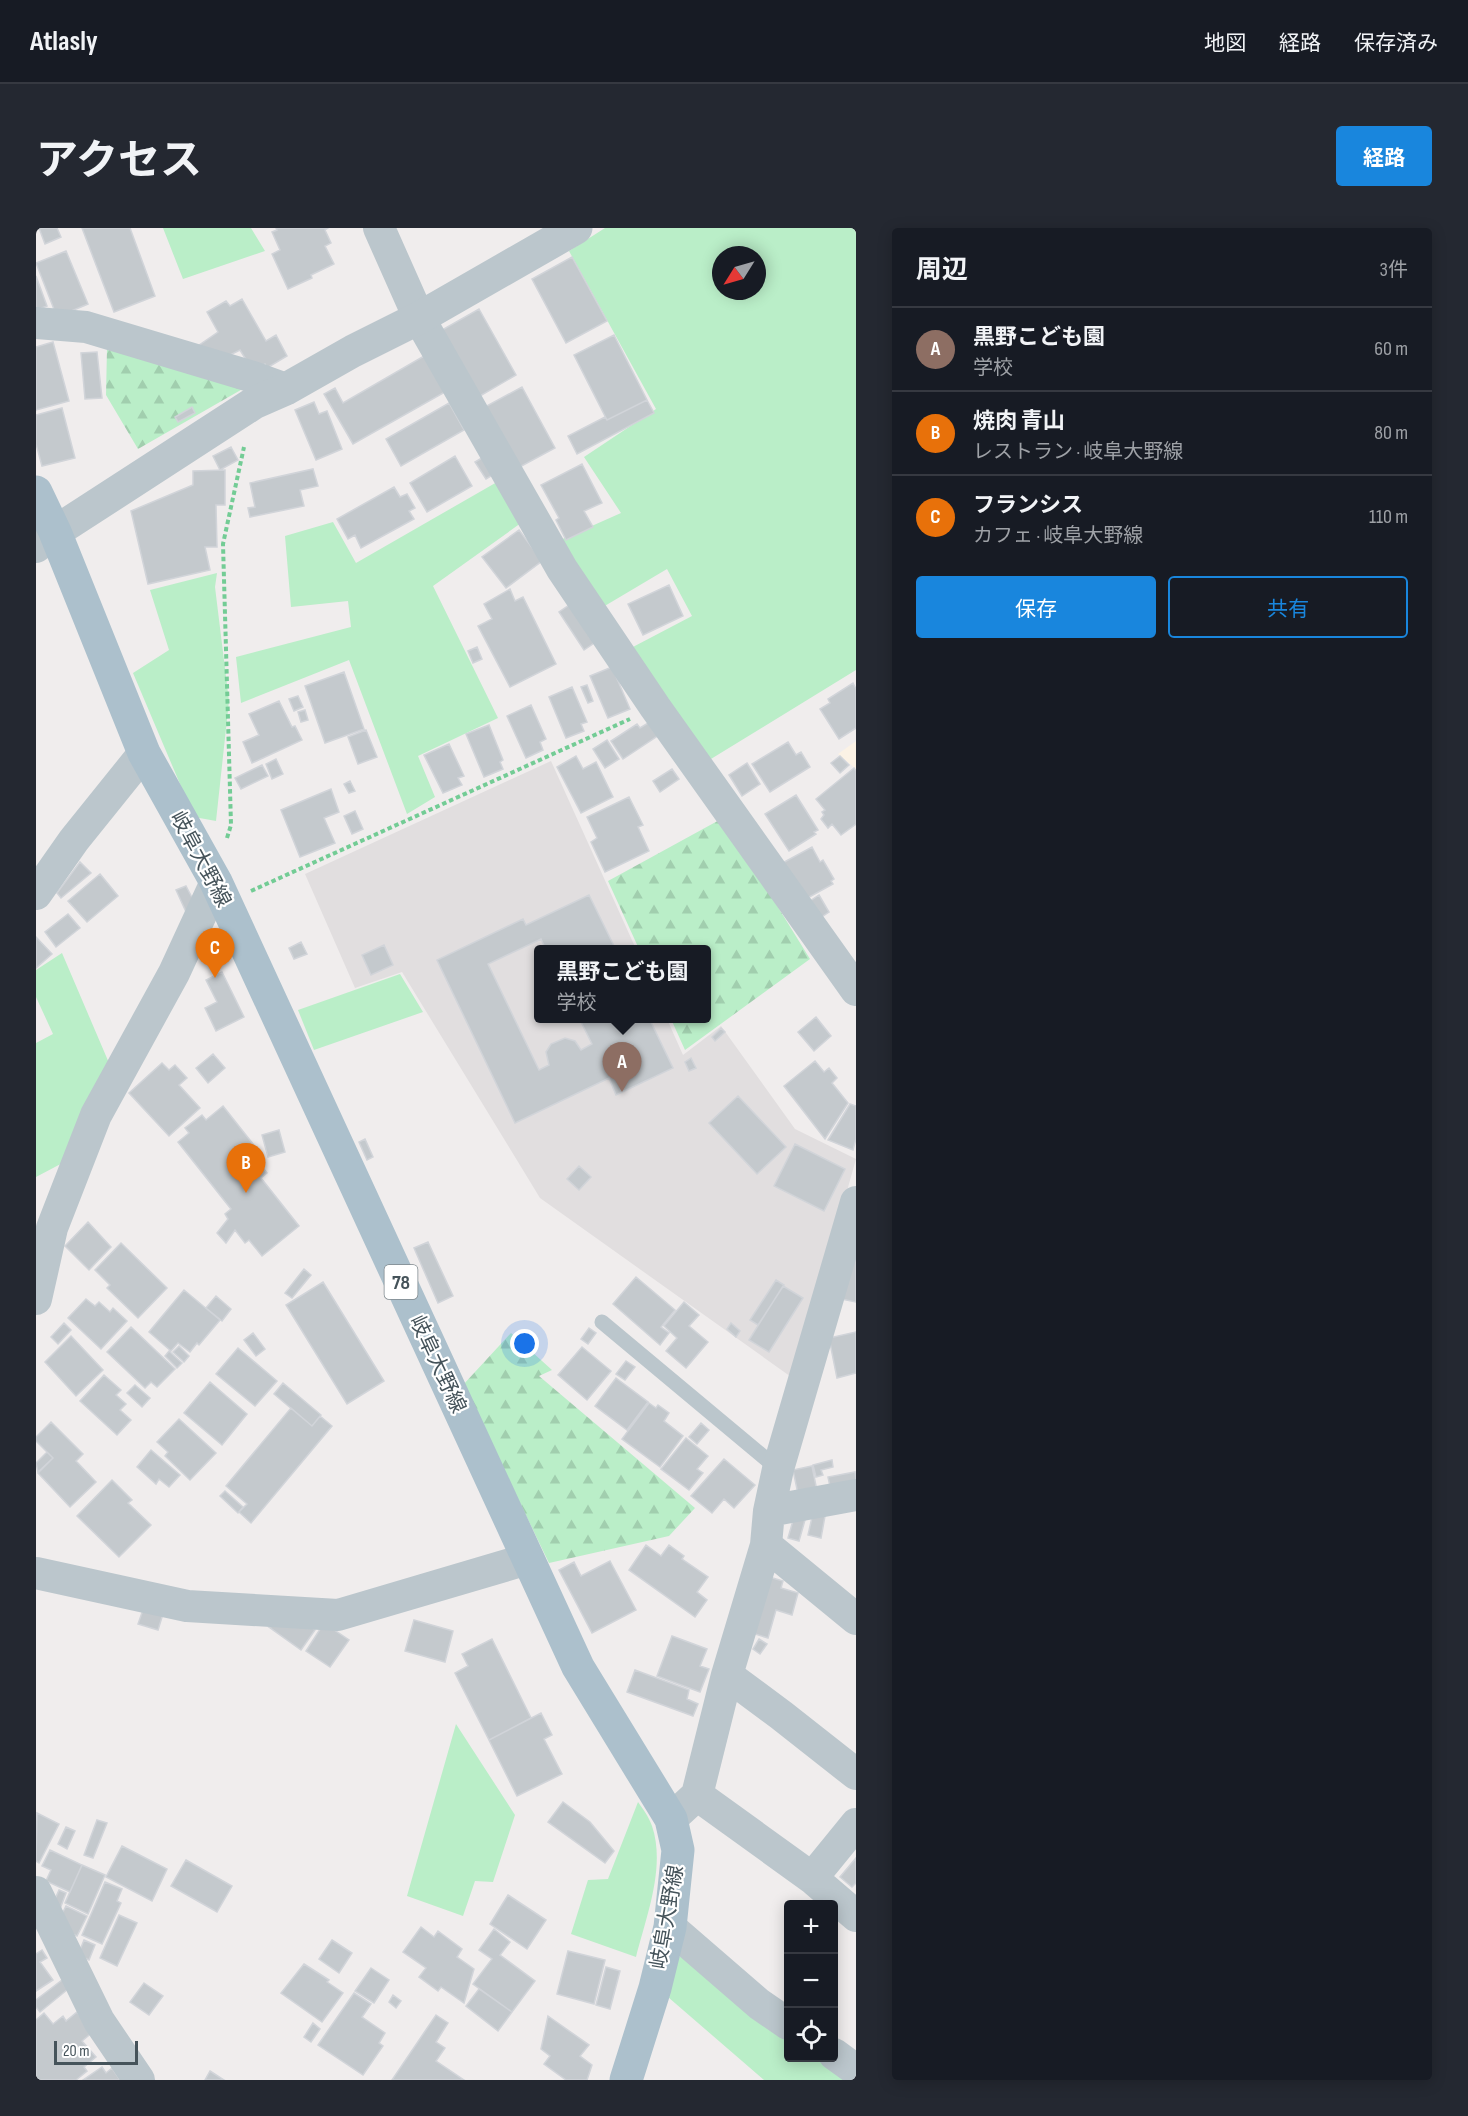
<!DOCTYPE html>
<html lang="ja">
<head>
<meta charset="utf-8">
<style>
  :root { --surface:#171b24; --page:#242831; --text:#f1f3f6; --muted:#9ea1a6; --line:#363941; --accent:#1986dd }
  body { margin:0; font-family:"Sofia Sans Condensed","Noto Sans JP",sans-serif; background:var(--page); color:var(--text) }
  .controls { position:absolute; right:18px; bottom:18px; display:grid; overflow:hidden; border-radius:6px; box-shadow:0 3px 15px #0003 }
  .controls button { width:54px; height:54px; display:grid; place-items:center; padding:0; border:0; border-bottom:2px solid var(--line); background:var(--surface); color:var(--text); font:30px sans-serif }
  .compass { position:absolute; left:676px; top:18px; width:54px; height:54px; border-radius:50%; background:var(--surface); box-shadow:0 3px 15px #0003; rotate:233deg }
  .scale { position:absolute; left:18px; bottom:15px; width:84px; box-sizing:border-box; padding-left:6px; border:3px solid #45535a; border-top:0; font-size:16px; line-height:21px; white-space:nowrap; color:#45535a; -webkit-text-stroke:4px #fff; paint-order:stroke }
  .you { position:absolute; left:489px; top:1116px; width:21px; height:21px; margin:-15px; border:4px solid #fff; border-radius:50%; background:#1a73e8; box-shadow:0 0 0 9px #1a73e833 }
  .badge { display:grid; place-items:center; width:39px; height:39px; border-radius:50%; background:var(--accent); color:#fff; font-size:20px; font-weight:700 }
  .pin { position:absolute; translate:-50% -50px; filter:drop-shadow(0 2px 3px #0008) }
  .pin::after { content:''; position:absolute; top:32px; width:21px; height:18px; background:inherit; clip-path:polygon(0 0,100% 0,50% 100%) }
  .popup { position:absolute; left:498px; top:717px; width:177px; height:78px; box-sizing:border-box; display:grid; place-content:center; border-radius:6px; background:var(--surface); filter:drop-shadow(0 2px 4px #0005); font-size:20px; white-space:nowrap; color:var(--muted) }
  .popup b { font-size:22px; color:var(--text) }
  .popup::after { content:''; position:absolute; left:50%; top:100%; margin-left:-12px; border:12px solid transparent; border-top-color:var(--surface) }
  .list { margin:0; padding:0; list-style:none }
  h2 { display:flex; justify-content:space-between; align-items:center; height:78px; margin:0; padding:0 24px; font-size:26px }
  h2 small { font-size:20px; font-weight:400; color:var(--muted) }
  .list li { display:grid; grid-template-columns:39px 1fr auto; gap:18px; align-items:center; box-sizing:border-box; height:84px; padding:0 24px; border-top:2px solid var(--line) }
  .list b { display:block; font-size:22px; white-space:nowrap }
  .list p { margin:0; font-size:20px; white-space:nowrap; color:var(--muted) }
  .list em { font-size:20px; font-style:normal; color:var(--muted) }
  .actions { display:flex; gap:12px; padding:18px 24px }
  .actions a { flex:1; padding:14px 0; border:2px solid var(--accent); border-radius:6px; text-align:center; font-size:21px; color:var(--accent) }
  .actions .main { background:var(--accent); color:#fff }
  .icon { flex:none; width:33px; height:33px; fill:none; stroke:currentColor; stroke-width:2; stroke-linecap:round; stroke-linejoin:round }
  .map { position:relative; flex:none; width:820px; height:1852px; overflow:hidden; border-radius:6px }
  header { display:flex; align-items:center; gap:36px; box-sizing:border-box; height:84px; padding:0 30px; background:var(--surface); border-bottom:2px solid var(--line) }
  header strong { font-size:28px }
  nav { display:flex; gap:33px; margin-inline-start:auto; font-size:21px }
  .intro { display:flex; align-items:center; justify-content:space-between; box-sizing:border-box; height:144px; padding:0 36px }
  h1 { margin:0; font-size:42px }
  .button { padding:15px 27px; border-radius:6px; background:var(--accent); color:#fff; font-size:21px; font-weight:700 }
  main { display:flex; gap:36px; padding:0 36px }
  aside { flex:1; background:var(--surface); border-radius:6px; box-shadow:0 3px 15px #0003 }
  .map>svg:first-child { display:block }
  .commercial { fill:#fbf2e5 }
  .education { fill:#e1dedf }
  .grass { fill:#baeec8; fill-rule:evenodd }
  .forest { fill:url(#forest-firs) }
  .building { fill:#c4c9cd; stroke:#d1d4d9; stroke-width:1.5 }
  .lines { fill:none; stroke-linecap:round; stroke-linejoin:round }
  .path { stroke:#73cc95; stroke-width:4; stroke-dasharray:4.5 3; stroke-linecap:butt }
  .service { stroke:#bbc6cc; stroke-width:15 }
  .minor { stroke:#bbc6cc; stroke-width:32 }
  .tertiary { stroke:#bbc6cc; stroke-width:33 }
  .primary { stroke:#acc0cc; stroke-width:33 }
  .labels { text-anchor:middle; stroke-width:4.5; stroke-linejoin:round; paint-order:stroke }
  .shield { fill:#fff; stroke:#7d878c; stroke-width:1.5 }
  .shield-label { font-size:20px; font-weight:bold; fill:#45535a }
  .street-label { font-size:21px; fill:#45535a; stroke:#fff }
</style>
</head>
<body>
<header>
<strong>Atlasly</strong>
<nav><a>地図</a><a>経路</a><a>保存済み</a></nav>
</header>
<div class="intro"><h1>アクセス</h1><a class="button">経路</a></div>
<main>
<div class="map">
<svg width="820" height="1852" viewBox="0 0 820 1852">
  <defs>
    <pattern id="forest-firs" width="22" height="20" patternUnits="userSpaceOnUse" patternTransform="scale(1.5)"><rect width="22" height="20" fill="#baeec8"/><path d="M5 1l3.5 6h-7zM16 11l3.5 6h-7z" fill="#a1ceae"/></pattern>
  </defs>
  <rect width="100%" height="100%" fill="#f0eded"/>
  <!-- commercial -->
  <path class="commercial" d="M820,513V541L802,526Z"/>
  <!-- education -->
  <path class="education" d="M515,533L600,721L502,722V790L631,791L647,827L685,798L759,901L820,931L758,1151L504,970L366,744L319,760L269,646Z"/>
  <!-- grass -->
  <path class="grass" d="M127,0H215L229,23L147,51Z
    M569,0H820V442L670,534L595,420L656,388L631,341L567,379L522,313L585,285L548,229L620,181L533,23ZM685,27H721V63H685Z
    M468,250L492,290L397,358L462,490L382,528L399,569L371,586L313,432L205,475L200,429L315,399L312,373L255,379L249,308L297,294L320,335Z
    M181,345L179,359L193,473L180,593L158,589L97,445L133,422L114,362Z
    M26,725L76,842L36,930L0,949V815L17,806L0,769V742Z
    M364,746L387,784L278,822L262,782Z
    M420,1496L479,1587L457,1654L439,1653L427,1688L371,1668Z
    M602,1574C607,1581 613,1589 616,1598C630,1639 610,1689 600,1729L535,1706L552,1652L572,1651Z
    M653,1726L752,1805V1830H784L813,1852H728L625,1763L639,1730Z"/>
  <!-- forest -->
  <path class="forest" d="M71,120L210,159L102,221L70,167Z
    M687,590L774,731L649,822L635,791L670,790V722L603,721L572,653Z
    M475,1105L516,1142L503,1148L659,1280L633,1308L513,1335L427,1157Z"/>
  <!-- building -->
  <path class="building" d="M3,0H21L25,9L9,16Z
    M46,0H94L119,68L78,84Z
    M240,0H292L289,2L295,15L289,18L298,36L275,47L276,50L252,61L236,26L244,22L236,4L241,2Z
    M30,23L52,76L21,89L0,35Z
    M536,29L571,93L530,115L496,51Z
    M0,48L11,78L0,82Z
    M206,71L230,113L240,107L251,128L231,140L229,136L217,143L204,122L182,133L159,120L182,104L171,84L190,73L194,78Z
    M443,81L480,147L444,168L406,102Z
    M578,107L611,172L571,192L538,127Z
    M17,114L33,173L0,182V119Z
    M61,124L66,170L49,171L45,125Z
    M388,128L409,164L317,216L288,166L299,160L307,175Z
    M486,159L519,220L480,241L447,180Z
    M611,172L618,185L541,226L532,208L569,189L571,192Z
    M278,174L283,186L291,183L306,221L280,232L259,182Z
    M413,175L428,202L365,238L350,211Z
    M156,179L159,185L142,194L139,189Z
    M26,180L39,230L6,238L0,216V187Z
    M195,219L202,232L184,242L177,228Z
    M419,228L436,258L391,284L374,255Z
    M449,228L460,245L450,251L439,234Z
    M546,236L566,275L548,283L557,299L530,312L520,292L523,290L505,257Z
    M277,241L282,258L264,262L268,278L214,289L212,280L219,279L214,255Z
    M189,242V277H180L181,319H169L174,342L112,356L95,283L157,257V243Z
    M358,259L364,269L371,266L379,280L373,283L378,291L325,320L319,307L312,311L301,291Z
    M483,302L506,333L470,360L446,329Z
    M633,357L647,388L607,407L592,376Z
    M474,361L479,373L487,369L520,436L474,459L442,398L456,391L448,376Z
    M542,371L567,409L548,422L523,384Z
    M441,419L446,431L437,435L432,423Z
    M576,439L594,481L572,490L554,448Z
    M308,444L328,501L289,515L269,458Z
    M817,455L820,461V500L803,511L784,481L794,475L792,471Z
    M551,457L557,473L552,475L545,459Z
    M536,459L551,494L545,496L548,503L530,510L513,469Z
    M262,468L267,479L258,483L253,471Z
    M243,473L256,499L259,498L266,512L216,535L207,514L223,507L213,486Z
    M495,477L510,511L504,514L507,522L490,530L471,488Z
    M269,482L272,492L265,494L262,484Z
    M617,492L626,505L587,531L575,513L601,496L604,500Z
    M453,497L467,532L464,534L467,541L448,549L430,506Z
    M330,502L341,529L322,536L312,509Z
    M571,512L583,531L569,540L557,521Z
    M752,514L760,527L765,524L774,539L734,564L716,536Z
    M413,516L428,548L422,550L426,557L407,565L388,527Z
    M540,528L547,541L560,534L577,569L545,585L521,539Z
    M804,528L813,537L804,545L795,535Z
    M240,531L247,546L236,551L230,536Z
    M711,535L724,556L706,568L693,547Z
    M226,537L232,548L205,561L199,550Z
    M818,540L820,543V596L805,607L796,596L792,600L785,591L788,587L786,584L789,582L780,571Z
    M636,541L643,551L624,564L617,553Z
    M314,553L319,563L313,565L308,556Z
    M295,561L303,584L288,590L299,615L264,629L245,582Z
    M760,567L782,602L778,604L780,606L753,623L729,586Z
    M593,569L607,597L602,599L613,623L569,644L555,614L561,610L551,589Z
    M319,583L327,601L316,606L308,588Z
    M776,619L784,634L787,632L798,651L795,653L797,656L766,673L739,639Z
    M44,634L55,645L25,670L21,665Z
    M64,646L82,668L51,694L32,673Z
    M150,658L162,681L151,686L140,662Z
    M553,667L580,722H510L505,711L452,736L503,842L513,837L510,824L515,816L529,810L539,813L545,822L556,816L543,790H613L637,840L580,867L573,850L479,895L401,732L487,691L490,697Z
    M783,667L793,684L778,694L768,677Z
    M32,686L44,700L20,719L9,704Z
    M0,709L16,726L0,740Z
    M265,714L271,726L258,731L253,720Z
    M348,717L357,737L335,747L326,727Z
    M186,744L208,789L180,803L169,780L181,774L170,752Z
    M780,789L795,808L778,823L762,804Z
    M685,800L689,804L679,813L676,809Z
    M177,826L189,840L172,855L160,840Z
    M655,830L660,840L653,843L649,834Z
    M779,833L788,844L793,840L801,850L796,855L812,875L789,911L748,858Z
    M126,835L133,842L139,837L151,850L143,857L164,880L133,908L93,865Z
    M702,868L750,919L721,946L673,895Z
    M814,876L820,878V911L817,922L792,912Z
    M187,878L221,921L208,931L214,937L220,931L231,945L225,950L263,998L226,1028L213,1012L209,1015L199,1002L190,1015L181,1005L192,991L189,986L195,981L142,914L153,905L149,900L166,887L170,892Z
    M243,902L249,924L232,929L226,907Z
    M329,911L337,929L331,932L323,914Z
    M759,916L809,941L788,983L738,958Z
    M543,938L555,949L543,962L531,951Z
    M52,994L75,1019L53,1042L29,1018Z
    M820,1013V1074L805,1071Z
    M392,1014L417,1068L402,1075L378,1020Z
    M85,1015L131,1060L102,1090L71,1060L74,1057L59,1042Z
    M268,1041L275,1047L256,1070L249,1065Z
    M600,1049L639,1082L625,1099L633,1105L624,1117L577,1076Z
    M740,1052L748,1057L722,1097L714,1092Z
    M287,1054L348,1153L311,1176L250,1077Z
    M747,1058L767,1070L733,1124L713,1112Z
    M148,1062L184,1092L163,1117L161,1115L154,1124L142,1115L135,1123L113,1104Z
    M180,1068L195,1081L186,1093L170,1080Z
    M50,1071L59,1078L63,1074L74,1084L77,1080L91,1093L65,1121L32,1090Z
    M648,1074L663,1087L653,1098L672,1114L650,1140L630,1123L641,1110L628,1098Z
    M28,1095L35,1102L22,1116L15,1109Z
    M695,1095L704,1103L700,1109L691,1101Z
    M95,1099L139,1141L121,1159L115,1154L109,1160L71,1124Z
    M553,1100L560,1105L552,1116L545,1111Z
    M820,1104V1145L801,1150L793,1110Z
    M217,1105L229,1121L220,1128L208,1112Z
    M35,1108L67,1142L40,1168L9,1134Z
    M143,1118L153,1128L148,1134L137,1124Z
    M546,1119L575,1143L551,1172L522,1147Z
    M202,1120L241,1153L219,1178L180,1146Z
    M133,1123L146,1135L141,1140L129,1128Z
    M590,1133L599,1139L589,1152L580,1146Z
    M68,1147L85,1162L80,1167L90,1176L84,1182L95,1192L81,1207L44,1173Z
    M580,1150L612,1174L591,1202L559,1178Z
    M174,1154L211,1186L186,1217L148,1185Z
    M247,1155L285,1187L276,1198L238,1166Z
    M99,1157L114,1170L106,1179L91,1165Z
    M613,1175L620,1180L622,1177L633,1185L628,1193L647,1208L624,1239L586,1211Z
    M255,1180L276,1198L284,1188L296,1198L215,1295L203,1284L211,1276L190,1258Z
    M143,1191L180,1225L154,1252L129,1228L132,1224L121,1214Z
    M15,1194L47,1226L40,1233L60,1254L34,1279L2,1245L17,1230L0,1213V1209Z
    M665,1195L673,1202L661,1216L653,1209Z
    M650,1210L672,1228L661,1241L667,1245L653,1262L625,1241Z
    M115,1222L144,1247L133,1259L123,1251L120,1256L101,1239Z
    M11,1224L17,1230L2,1244L0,1235Z
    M688,1231L719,1257L698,1280L688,1271L676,1285L655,1268Z
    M796,1232L797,1239L785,1242L787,1247L780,1249L777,1237Z
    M776,1238L781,1263L762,1266L757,1242Z
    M819,1244L820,1252L795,1263L792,1249Z
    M76,1252L96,1272L92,1275L115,1297L83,1329L41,1288Z
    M189,1263L207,1279L202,1285L184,1268Z
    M777,1285L789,1288L785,1310L772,1307Z
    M758,1289L769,1292L763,1313L752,1310Z
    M610,1317L625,1328L633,1317L648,1328L646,1331L672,1349L661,1364L671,1372L659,1389L593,1342Z
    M574,1333L600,1382L556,1405L523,1342L538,1334L545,1348Z
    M730,1348L747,1353L745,1360L762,1365L756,1387L740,1382L732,1410L716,1405Z
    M108,1379L127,1386L122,1402L102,1396Z
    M264,1392L279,1402L265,1422L233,1399Z
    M378,1392L417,1403L409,1434L369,1423Z
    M288,1395L313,1412L294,1439L270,1423Z
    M636,1408L671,1421L664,1438L673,1441L664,1464L621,1448Z
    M456,1411L495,1490L453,1512L419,1445L432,1438L426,1426Z
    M723,1411L731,1416L724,1426L717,1421Z
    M599,1442L653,1462L651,1471L662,1476L657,1488L591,1464Z
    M505,1485L516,1507L508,1511L526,1546L481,1568L453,1512Z
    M527,1574L554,1594L578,1623L569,1635L512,1594Z
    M1,1585L23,1596L3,1635L0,1633Z
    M61,1592L71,1595L57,1630L48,1627Z
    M30,1599L39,1603L31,1621L22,1616Z
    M86,1618L131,1641L116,1673L70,1649Z
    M14,1622L46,1637L34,1664L10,1653L15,1642L6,1638Z
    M820,1630V1655L816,1659L804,1649Z
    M150,1632L196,1658L181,1684L135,1658Z
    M46,1637L69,1647L52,1686L29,1675Z
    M69,1654L86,1661L81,1673L85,1675L66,1716L46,1707Z
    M23,1662L30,1665L24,1681L16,1678Z
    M472,1667L510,1692L491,1721L454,1696Z
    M30,1678L51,1688L41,1708L30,1703L23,1692Z
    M83,1687L101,1695L81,1738L64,1730Z
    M385,1699L398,1709L402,1703L426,1721L421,1729L438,1741L428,1775L405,1759L402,1763L383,1749L390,1740L367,1724Z
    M458,1701L474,1714L464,1727L499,1753L476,1784L437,1756L456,1731L443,1722Z
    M48,1712L59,1717L53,1732L42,1727Z
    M296,1712L316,1725L303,1745L283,1731Z
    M6,1722L11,1730L4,1734L17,1752L0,1763V1726Z
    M532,1723L569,1732L558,1776L521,1766Z
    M268,1736L293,1752L291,1754L307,1765L286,1794L245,1765Z
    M570,1739L584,1743L574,1781L560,1777Z
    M335,1740L353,1752L338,1775L319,1763Z
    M30,1749L37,1757L4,1784L0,1779V1772Z
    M108,1755L127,1768L113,1787L94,1774Z
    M443,1761L476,1784L462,1803L430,1778Z
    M318,1765L335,1776L326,1789L349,1805L343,1815L347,1818L327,1847L282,1817Z
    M357,1767L365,1773L360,1780L353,1774Z
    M41,1784L57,1804L46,1813L60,1829L48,1839L51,1843L40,1852H0V1792L8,1785L17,1796L27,1788L30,1793Z
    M400,1787L412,1795L400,1814L409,1820L400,1833L428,1852H356Z
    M512,1788L553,1817L544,1828L556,1837L551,1852H530L508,1836L514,1828L505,1821Z
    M277,1795L284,1801L275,1814L268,1809Z
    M66,1839L70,1845L76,1840L84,1852H47Z
    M174,1843L188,1852H169Z"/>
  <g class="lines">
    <!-- path -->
    <path class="path" d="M191,610L195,597L187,316L208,219
      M215,663L594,491"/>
    <!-- service -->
    <path class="service" d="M566,1094L742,1241"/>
    <!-- minor -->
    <path class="minor" d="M343,0L383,90L526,341L619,479L820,762
      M0,95L50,99L217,149L250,161
      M0,319L19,304
      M0,666L38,612L108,525
      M0,1071L16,1000L60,887L138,745L180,654
      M733,1283L820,1267
      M730,1317L820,1391
      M0,1345L151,1378L302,1387L492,1331
      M691,1447L745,1487L820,1546
      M661,1567L776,1650L820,1688
      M635,1591L661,1567L691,1447L730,1317L733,1283L742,1241L820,974
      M776,1650L820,1596
      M0,1664L63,1793L103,1852
      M634,1699L723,1776L752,1796
      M798,1826L820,1842"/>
    <!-- tertiary -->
    <path class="tertiary" d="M19,304L218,175L250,161L317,123L383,90L540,0"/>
    <!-- primary -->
    <path class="primary" d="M0,264L19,304L108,525L180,654L542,1439L635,1591L642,1622L634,1699L619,1760L590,1852"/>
  </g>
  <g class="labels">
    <!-- shield labels -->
    <rect class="shield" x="348.5" y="1037" width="33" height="34" rx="4.5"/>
    <g class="shield-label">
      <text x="365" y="1061">78</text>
    </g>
    <!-- street labels -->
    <g class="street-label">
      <text transform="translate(165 631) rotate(62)" y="7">岐阜大野線</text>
      <text transform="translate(402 1136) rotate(65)" y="7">岐阜大野線</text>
      <text transform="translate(631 1689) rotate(-80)" y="7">岐阜大野線</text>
    </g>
  </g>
</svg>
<div class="controls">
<button>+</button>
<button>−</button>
<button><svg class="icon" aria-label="locate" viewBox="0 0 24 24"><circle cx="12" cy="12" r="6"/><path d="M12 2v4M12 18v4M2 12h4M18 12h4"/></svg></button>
</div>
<svg class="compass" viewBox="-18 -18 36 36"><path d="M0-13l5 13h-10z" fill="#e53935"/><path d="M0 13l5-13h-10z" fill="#9ea1a6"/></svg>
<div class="scale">20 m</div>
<div class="you"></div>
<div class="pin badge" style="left:586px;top:864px;background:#8d6e63">A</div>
<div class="popup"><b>黒野こども園</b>学校</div>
<div class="pin badge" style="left:210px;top:965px;background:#e8710a">B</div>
<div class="pin badge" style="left:179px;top:750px;background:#e8710a">C</div>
</div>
<aside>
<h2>周辺<small>3件</small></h2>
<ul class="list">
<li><span class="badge" style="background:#8d6e63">A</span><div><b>黒野こども園</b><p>学校</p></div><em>60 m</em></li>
<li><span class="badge" style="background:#e8710a">B</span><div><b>焼肉 青山</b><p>レストラン · 岐阜大野線</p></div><em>80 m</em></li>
<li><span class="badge" style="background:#e8710a">C</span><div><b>フランシス</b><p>カフェ · 岐阜大野線</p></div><em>110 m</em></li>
</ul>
<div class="actions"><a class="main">保存</a><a>共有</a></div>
</aside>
</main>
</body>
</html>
